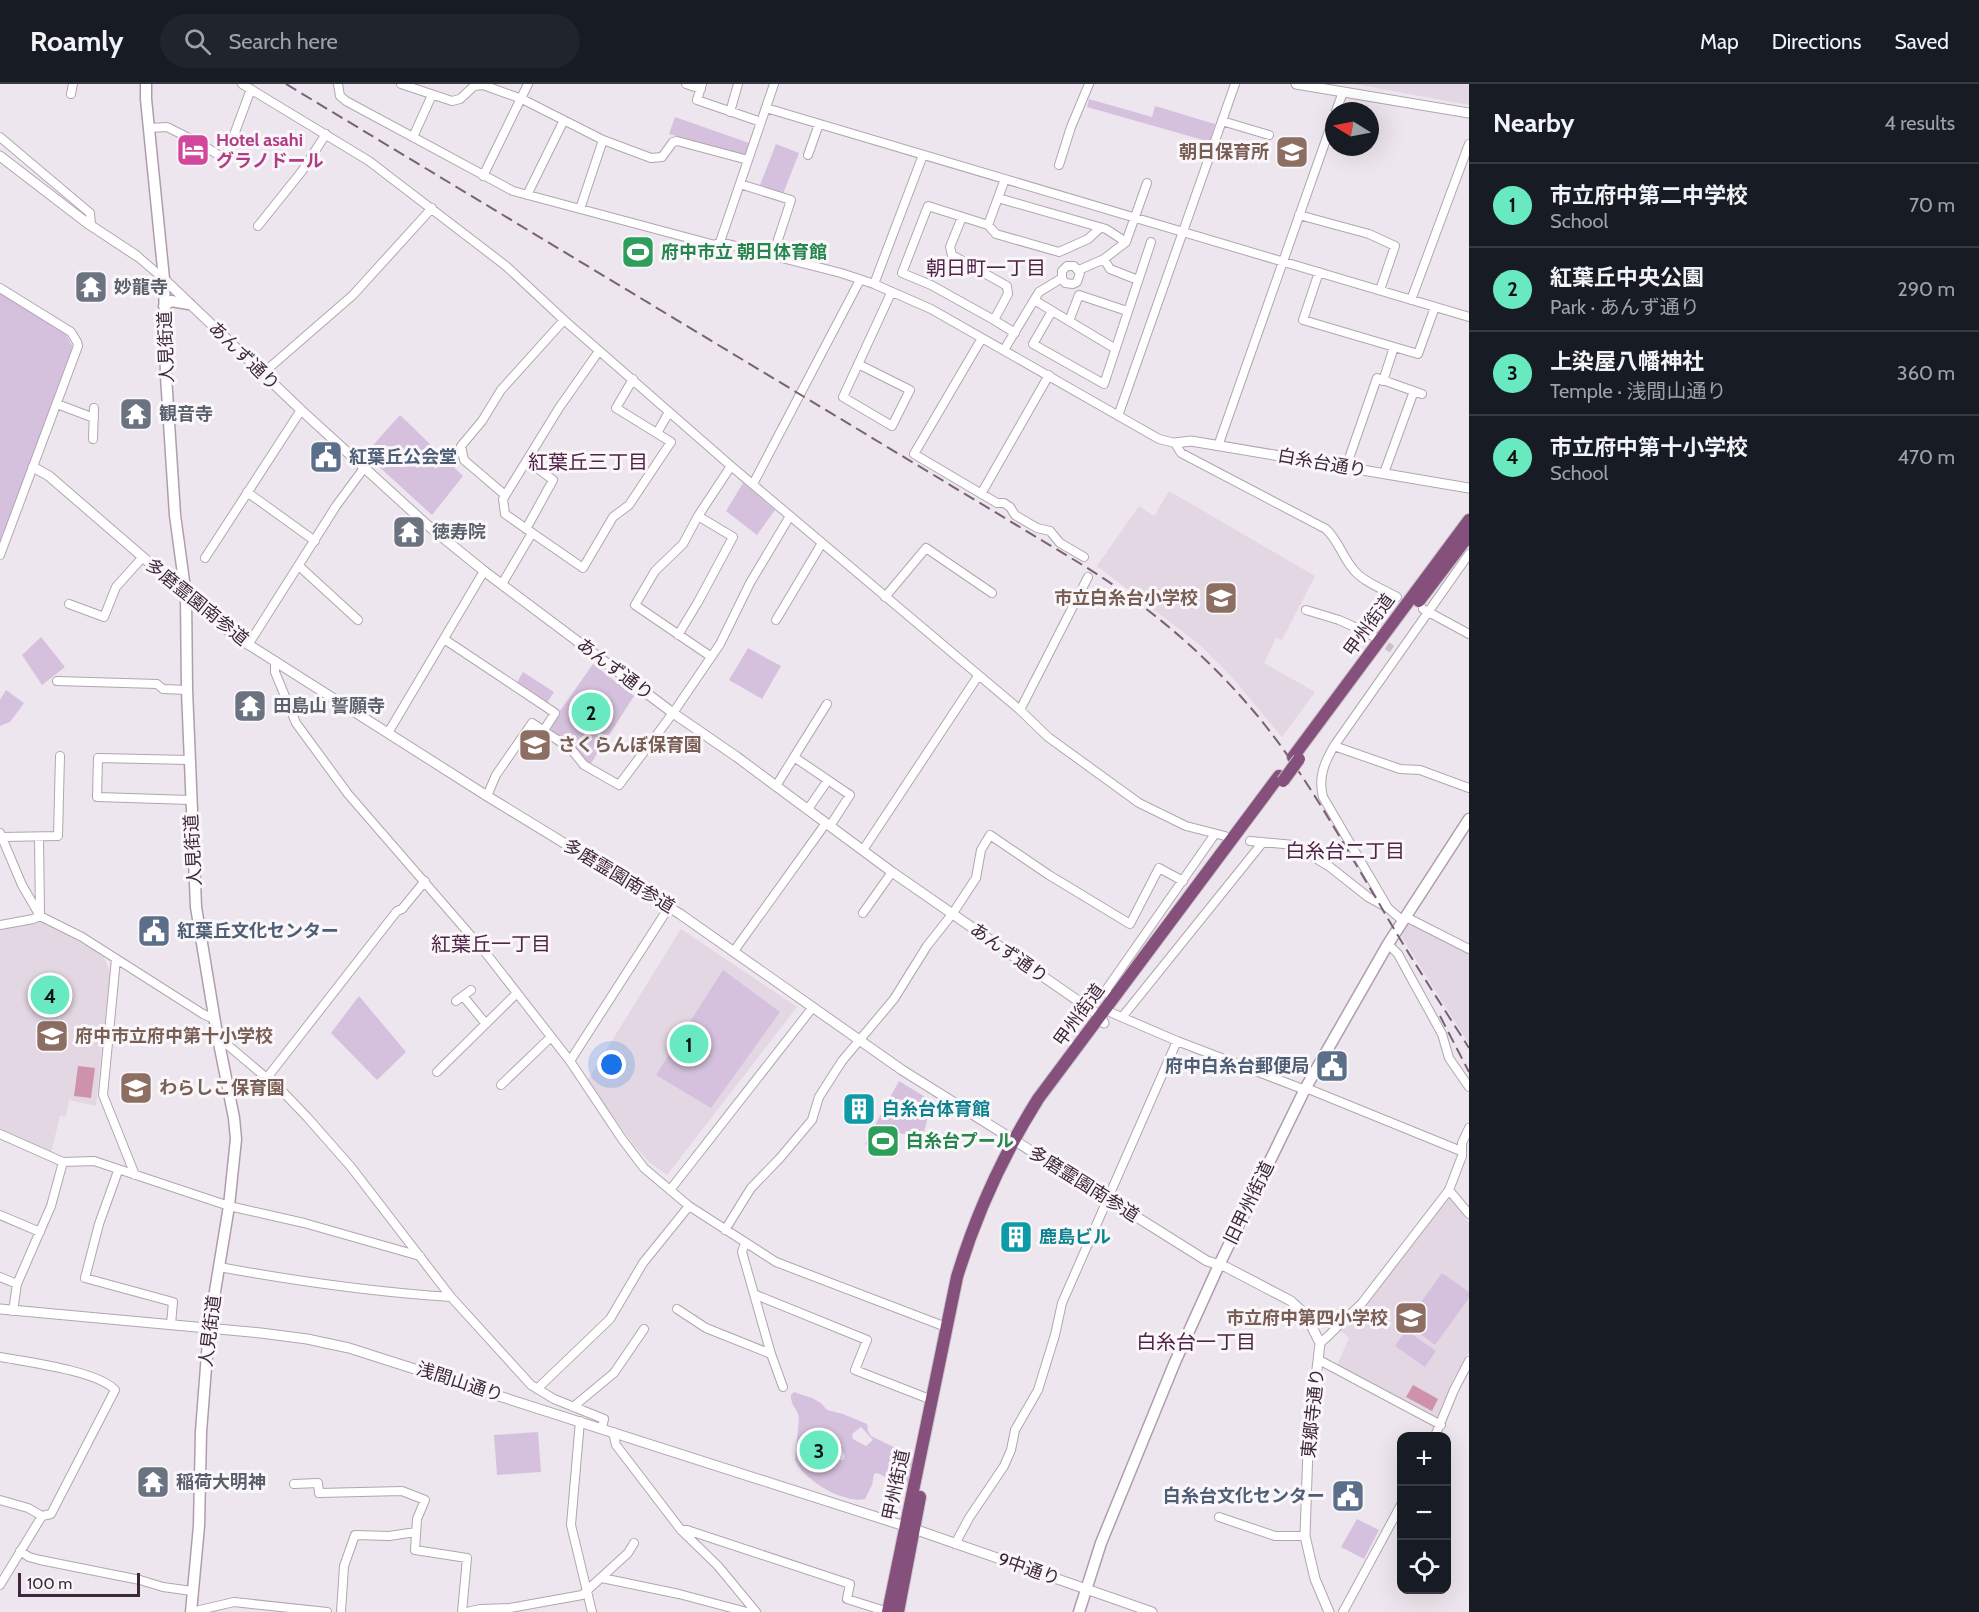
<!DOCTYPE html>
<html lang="en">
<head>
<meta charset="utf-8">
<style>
  :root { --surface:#171b24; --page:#20242c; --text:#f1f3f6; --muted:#9ea1a6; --line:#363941; --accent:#69e9c0 }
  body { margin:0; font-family:Cabin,"Noto Sans JP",sans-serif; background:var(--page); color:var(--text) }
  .controls { position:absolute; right:18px; bottom:18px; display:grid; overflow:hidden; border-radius:12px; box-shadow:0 6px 24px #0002 }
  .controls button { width:54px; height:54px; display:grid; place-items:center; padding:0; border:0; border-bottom:2px solid var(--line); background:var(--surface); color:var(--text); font:30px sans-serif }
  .compass { position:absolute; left:1325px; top:18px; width:54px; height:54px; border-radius:50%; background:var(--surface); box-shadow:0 6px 24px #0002; rotate:280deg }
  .scale { position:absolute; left:18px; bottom:15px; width:122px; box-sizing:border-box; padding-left:6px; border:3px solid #3f263b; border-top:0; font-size:16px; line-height:21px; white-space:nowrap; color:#3f263b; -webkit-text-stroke:4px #faf7fa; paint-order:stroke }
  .you { position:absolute; left:612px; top:981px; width:21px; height:21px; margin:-15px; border:4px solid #fff; border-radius:50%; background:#1a73e8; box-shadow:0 0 0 9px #1a73e833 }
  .badge { display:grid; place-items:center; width:39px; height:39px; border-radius:50%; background:var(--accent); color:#111; font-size:20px; font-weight:700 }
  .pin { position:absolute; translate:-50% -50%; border:3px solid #fff; box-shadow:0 2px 6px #0006 }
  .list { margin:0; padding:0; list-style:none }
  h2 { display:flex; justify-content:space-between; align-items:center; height:78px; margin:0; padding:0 24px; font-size:26px }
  h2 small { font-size:20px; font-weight:400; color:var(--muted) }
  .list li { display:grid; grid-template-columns:39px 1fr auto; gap:18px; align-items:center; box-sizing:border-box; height:84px; padding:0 24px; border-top:2px solid var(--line) }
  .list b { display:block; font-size:22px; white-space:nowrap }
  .list p { margin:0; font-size:20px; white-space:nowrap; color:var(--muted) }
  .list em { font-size:20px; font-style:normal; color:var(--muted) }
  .icon { flex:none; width:33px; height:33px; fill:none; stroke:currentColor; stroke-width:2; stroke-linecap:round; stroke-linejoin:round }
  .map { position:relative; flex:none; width:1469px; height:1528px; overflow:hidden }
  header { display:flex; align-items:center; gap:36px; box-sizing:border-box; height:84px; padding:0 30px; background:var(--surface); border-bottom:2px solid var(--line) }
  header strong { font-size:28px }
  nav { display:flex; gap:33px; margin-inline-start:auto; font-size:21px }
  .search { width:420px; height:54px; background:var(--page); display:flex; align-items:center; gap:15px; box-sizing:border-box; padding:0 21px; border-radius:33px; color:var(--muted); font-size:22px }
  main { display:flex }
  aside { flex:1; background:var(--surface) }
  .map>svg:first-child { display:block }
  .built { fill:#e2d7e2 }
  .green { fill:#d5c1dd; fill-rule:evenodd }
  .water { fill:#cf92ab }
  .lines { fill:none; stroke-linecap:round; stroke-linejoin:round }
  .minor-tunnel { stroke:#cbc0ca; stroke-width:8; stroke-dasharray:8 4; stroke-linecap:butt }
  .minor-casing { stroke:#b2a5b1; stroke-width:10 }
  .tertiary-casing { stroke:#b2a5b1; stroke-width:11 }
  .secondary-casing { stroke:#b19caf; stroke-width:13 }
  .trunk-casing { stroke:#c9c2c8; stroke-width:14 }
  .minor { stroke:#fff; stroke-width:8 }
  .tertiary { stroke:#fff; stroke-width:9 }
  .secondary { stroke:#fff; stroke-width:10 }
  .trunk { stroke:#85507b; stroke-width:12 }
  .rail { stroke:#7a6176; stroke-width:2; stroke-dasharray:12 6; stroke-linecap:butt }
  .trunk-bridge-casing { stroke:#c9c2c8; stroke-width:14; stroke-linecap:butt }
  .trunk-bridge { stroke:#85507b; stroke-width:12 }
  .labels { text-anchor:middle; stroke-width:6; stroke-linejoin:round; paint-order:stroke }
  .hotel-label { font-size:18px; font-weight:bold; fill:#b23c85; stroke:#faf7fa; text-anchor:start }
  .education-label { font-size:18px; font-weight:bold; fill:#785e54; stroke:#faf7fa; text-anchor:end }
  .leisure-label { font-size:18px; font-weight:bold; fill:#27864d; stroke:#faf7fa; text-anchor:start }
  .worship-label { font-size:18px; font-weight:bold; fill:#5b616d; stroke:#faf7fa; text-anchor:start }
  .street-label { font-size:18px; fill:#3f263b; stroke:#faf7fa }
  .service-label { font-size:18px; font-weight:bold; fill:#4e5e75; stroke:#faf7fa; text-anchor:start }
  .culture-label { font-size:18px; font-weight:bold; fill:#0d838f; stroke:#faf7fa; text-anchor:start }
  .neighbourhood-label { font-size:20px; fill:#512348; stroke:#faf7fa }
</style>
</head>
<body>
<header>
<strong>Roamly</strong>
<div class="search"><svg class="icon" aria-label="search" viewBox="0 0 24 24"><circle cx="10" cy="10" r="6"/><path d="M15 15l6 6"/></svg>Search here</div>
<nav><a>Map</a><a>Directions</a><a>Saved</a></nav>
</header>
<main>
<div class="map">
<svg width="1469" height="1528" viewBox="0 0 1469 1528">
  <rect width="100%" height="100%" fill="#eee6ee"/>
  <!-- built -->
  <path class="built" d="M1354,0H1469V21Z
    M1169,407L1315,492L1282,556L1276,554L1264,579L1315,608L1282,653L1231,592L1200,561L1097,482L1139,422L1154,432Z
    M42,837L103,871L110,888L96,1022L69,1016L66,1033L60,1032L51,1069L0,1046V844Z
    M1409,840L1434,850L1469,869V960L1401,852Z
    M681,845L797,923L667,1091L649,1078L634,1061L587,997Z
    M1449,1114L1469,1139V1268L1454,1294L1439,1334L1337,1281L1349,1254L1341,1247L1366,1221Z"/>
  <!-- green -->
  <path class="green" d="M1089,15L1152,33L1155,22L1215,40L1210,58L1087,23Z
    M675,33L752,60L748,72L669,50Z
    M776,60L799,69L783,110L760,101Z
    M0,208L64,247L72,261L71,272L0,462Z
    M400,331L463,392L432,431L365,370Z
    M743,399L775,426L757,451L726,427Z
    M41,553L65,583L42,601L22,571Z
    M748,564L781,582L762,615L729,596Z
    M593,580L634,612L590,681L548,647V644Z
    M523,588L554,608L545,622L516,600Z
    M6,606L24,619L10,638L0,642V616Z
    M723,886L780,928L711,1024L656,991Z
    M359,912L406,968L377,996L331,949Z
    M899,997L932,1017L922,1056L875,1041Z
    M873,1042L900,1054L892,1071L865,1060Z
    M1442,1189L1469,1208V1214L1435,1261L1406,1239Z
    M1406,1246L1436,1267L1425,1283L1395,1262Z
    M794,1308L812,1314L821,1319L827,1326L843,1330L867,1340L868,1347L871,1352L910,1371L913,1374L909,1401L905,1402L877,1389L874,1390L872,1401L865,1415C844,1420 803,1396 795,1376L799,1334C798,1326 790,1320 791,1311ZM861,1343L873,1356L866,1362L853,1355L852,1350ZM817,1358L822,1359L827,1364H840L845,1372L843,1376H839L825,1370L812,1371L811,1365Z
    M538,1348L541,1388L497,1391L494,1351Z
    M1357,1435L1379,1446L1364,1475L1341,1463Z"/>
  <!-- water -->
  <path class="water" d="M78,982L95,984L91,1014L74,1012Z
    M1413,1301L1438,1315L1432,1327L1406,1313Z"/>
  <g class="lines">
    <!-- minor-tunnel -->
    <path class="minor-tunnel" d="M1377,555L1392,565"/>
    <!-- minor casing -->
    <g class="minor-casing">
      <path id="minor" d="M242,0L369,77L506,182L564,236L731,382L1020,626L1048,653L1139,719L1186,742L1225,752
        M338,0L340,12L346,17L513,107L715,161L720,158L841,189L874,200L931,225L1159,355L1175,359L1181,369L1326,445C1338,456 1342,472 1353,485C1363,498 1383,505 1397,513
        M401,0L452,17L460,15L474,2L483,1L522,15L603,56L651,74L662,73L673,58L677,57L748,76
        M686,0L701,5
        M702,0L697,16L761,38
        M71,10L73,0
        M766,24L1469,233
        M1336,27L1343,8
        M730,28L738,0
        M1222,37L1269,51
        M150,44L167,43L199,59L225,75L251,5
        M0,53L90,129L91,141
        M413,53L432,11
        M808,71L819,40
        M1059,81L1071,43L1089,0
        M483,92L528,0
        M740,100L791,116L773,171
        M527,111L564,36
        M998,114L1106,145L1126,158
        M580,125L603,56
        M1299,131L1369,150L1395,162L1380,206
        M962,133L950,163L952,171L1007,202L1008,210L994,236L1015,249
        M988,141L996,150L1059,168L1088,155L1100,144
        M258,142L302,87L326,50
        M720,158L774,0
        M137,172L164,195
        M1104,175L1110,185L1138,196
        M1079,186L1104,175L1126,158L1147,99
        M1319,188L1303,236L1418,270L1435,223
        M874,200L923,71
        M0,204L71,248L77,258L78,262L0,471
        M1034,216L1114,264
        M1411,216L1469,60
        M1052,227L1033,260L1104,300L1151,158
        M994,236L931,201L902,189L928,122L988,141L1005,95
        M1069,237L1079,211L1127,227
        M982,254L914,370L997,419H1004L1010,423L1015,431L1037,444L1050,447L1060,459L1084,473
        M1004,266L1039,208L1062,194V187L1067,182H1074L1080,189L1077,198L1073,200L1065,199L1062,194
        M599,267L559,324L503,415L505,430L583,484L613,433L629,421L671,358L616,324L633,295
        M858,280L910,306L892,342L843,313L891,209
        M262,290L353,211L432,124
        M1383,297L1394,263
        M57,320L94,334
        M1118,332L1235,0
        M657,349L669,328
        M93,355L94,324
        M1218,362L1334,33
        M1346,383L1377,294L1422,310
        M1384,389L1414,307
        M753,400L860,196
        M247,408L315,457
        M981,410L1049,291
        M505,411L464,376L461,362L482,337L501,306L564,236
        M526,445L553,396L528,377
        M205,474L301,326
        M299,482L358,536
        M502,500L532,449
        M885,513L926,464L992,509
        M69,520L104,533L116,503L142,474
        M1423,525L1469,550
        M1306,526L1339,536L1368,549
        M776,536L822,459
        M678,551L698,518L733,453L698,432
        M1376,554L1368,549L1386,507
        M444,555L555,629L544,646
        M248,561L336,422L364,384
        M710,572L635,521L655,487L683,460L698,432L731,382
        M275,577V588L296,639L348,710L485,868L570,977L622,1055L644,1084L689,1122L776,1178L946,1243
        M57,597L157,600L163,605L187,606
        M1020,626L1088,493
        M388,649L484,487
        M1334,662L1400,685L1420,686L1469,704
        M794,673L850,711L830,742
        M189,676L98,674L97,713L191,716
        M776,702L827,620
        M487,712L496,691L532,639L571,665L584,681L619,701L673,629L720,560L750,499L790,432
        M808,725L828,696
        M0,749L22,801L40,832L82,853L203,930L214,935
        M2,753L58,752L60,672
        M39,753L40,831
        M1250,757L1294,761L1330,783L1368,813L1388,824
        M863,766L978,592
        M863,829L892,788
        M1406,833L1469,865
        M1403,837L1388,824L1323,713C1318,694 1324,679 1334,662L1469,470
        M0,841L33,835L40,832
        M1388,860L1398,870L1410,892L1442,950L1449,974L1469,1003
        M734,867L826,739
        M116,875L103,1011L135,1091
        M463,912L486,940
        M1112,916L1106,906L1215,750
        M456,917L471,906
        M1112,929L1177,957L1300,1004L1311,1006L1461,1067
        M1123,932L1263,758
        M218,953L282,1007L307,1033L351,1083L451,1213L531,1301L554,1315L604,1335L602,1344
        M570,977L669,823
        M437,988L517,909
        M266,995L397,827L402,825L425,797
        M501,1001L551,953
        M0,1050L63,1078L94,1077L229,1122L304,1139L420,1172
        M118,1087L99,1140L85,1194L173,1218L171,1240
        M670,1106L813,923
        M1449,1106L1469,1130
        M0,1131L40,1148
        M725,1146L751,1104L780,1074L812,1036L819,1013L842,977L894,915L927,862L953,829L976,794L981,766L990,751L1049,791L1130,840L1159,784L1183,797
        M745,1159L742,1168L771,1270L783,1303
        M219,1183C296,1197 373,1208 451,1213
        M0,1193L17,1200
        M756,1211L867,1256L855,1286L932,1316
        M677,1225L706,1244L771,1270
        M13,1227L17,1200L51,1122L63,1078
        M1320,1259L1326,1254L1362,1219L1449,1106L1462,1072V1059L1469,1044
        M0,1273C27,1278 98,1287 115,1306L51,1430L42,1432L0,1501
        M1319,1276L1441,1341
        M537,1305L610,1235L643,1179L689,1122
        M573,1323L614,1289L644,1245
        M580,1337L571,1441L592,1528
        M613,1348L616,1361L681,1446L718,1482L756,1528
        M1435,1352L1454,1306L1469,1277
        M294,1400L318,1399L319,1409L402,1407L425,1416L417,1435L415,1466L467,1474L462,1528
        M0,1416L28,1424L42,1432
        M1219,1433L1275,1452H1305
        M681,1446H687L850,1500L847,1515L888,1528
        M955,1460L969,1434L1004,1382L1011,1366L1015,1346L1038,1306L1055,1251L1062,1219L1177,957
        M20,1467L29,1473L40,1476L140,1496L163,1503L192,1507
        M602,1494L679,1510L747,1528
        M191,1528L234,1518L327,1528
        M341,1528L344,1482L355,1451L389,1452L416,1448
        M467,1528L480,1525L510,1524L582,1511L628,1469L634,1459
        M1343,1528L1402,1419"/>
    </g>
    <!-- tertiary casing -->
    <g class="tertiary-casing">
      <path id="tertiary" d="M1296,0L1469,29
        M0,72L87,139L137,172
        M164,195L301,326L426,440L484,487L673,629L737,673L892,788L1100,932L1104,939
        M1175,359L1191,357L1469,404
        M33,383L49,392L232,550L487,712L680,830L902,986L1207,1177L1226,1183L1291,1217L1306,1231L1320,1259L1308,1364L1305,1452L1315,1495L1329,1528
        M0,1225L261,1249L307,1255L349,1264L914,1445L1152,1528"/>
    </g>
    <!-- secondary casing -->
    <g class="secondary-casing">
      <path id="secondary" d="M146,0V15L164,195L166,292L175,431L186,512L187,606L196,823L216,944L234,1034L236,1055L229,1122L209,1244L201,1348L199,1442L191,1528
        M164,222L171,217L189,220
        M1079,1528L1101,1459L1175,1278L1219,1181L1305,1005L1388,860L1469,735"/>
    </g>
    <!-- trunk casing -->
    <g class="trunk-casing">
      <path id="trunk" d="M1419,517L1469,451
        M1293,673L1469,436
        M888,1528L957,1193C976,1130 1003,1071 1038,1015L1279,692
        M898,1528L920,1413"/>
    </g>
    <!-- minor -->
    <use href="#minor" class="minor"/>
    <!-- tertiary -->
    <use href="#tertiary" class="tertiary"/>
    <!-- secondary -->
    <use href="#secondary" class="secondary"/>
    <!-- trunk -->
    <use href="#trunk" class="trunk"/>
    <!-- rail -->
    <path class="rail" d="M286,0L1076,477C1144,518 1205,569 1256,630C1305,689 1341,756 1380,821C1408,870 1439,917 1469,964
      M1440,932L1469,988"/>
    <!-- trunk-bridge casing -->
    <g class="trunk-bridge-casing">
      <path id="trunk-bridge" d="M1283,697L1299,675"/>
    </g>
    <!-- trunk-bridge -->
    <use href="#trunk-bridge" class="trunk-bridge"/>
  </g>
  <!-- icons -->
  <defs>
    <g id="hotel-square" transform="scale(1.725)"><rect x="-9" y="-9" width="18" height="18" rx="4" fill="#d1479c" stroke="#faf7fa"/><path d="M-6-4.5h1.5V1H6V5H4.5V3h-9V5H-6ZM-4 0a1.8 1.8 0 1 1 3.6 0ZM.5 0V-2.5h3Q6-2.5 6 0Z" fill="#fff"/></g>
    <g id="school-square" transform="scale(1.725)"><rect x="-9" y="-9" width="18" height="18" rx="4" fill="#8d6e63" stroke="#faf7fa"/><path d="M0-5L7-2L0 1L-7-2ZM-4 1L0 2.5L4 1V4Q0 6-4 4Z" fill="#fff"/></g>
    <g id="stadium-square" transform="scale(1.725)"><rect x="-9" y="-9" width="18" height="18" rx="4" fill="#2e9e5b" stroke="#faf7fa"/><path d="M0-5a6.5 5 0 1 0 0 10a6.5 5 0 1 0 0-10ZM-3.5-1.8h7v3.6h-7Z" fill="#fff"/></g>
    <g id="temple-square" transform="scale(1.725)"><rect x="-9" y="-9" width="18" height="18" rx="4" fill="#6b7280" stroke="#faf7fa"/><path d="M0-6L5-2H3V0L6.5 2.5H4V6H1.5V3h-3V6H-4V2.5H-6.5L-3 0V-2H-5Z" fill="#fff"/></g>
    <g id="civic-square" transform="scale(1.725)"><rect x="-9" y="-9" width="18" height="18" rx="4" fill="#5c6f8a" stroke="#faf7fa"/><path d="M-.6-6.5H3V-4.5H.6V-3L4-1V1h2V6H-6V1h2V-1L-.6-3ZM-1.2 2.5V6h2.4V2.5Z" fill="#fff"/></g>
    <g id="building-square" transform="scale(1.725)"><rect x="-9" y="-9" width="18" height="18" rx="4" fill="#0f9aa8" stroke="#faf7fa"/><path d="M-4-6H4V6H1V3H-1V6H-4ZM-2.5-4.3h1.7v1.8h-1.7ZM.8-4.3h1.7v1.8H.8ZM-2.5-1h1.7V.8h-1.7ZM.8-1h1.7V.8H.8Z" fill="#fff"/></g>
  </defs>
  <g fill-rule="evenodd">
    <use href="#hotel-square" x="193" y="66"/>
    <use href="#school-square" x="1292" y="68"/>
    <use href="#stadium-square" x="638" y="168"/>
    <use href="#temple-square" x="91" y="203"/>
    <use href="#temple-square" x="136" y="330"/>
    <use href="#civic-square" x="326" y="373"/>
    <use href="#temple-square" x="409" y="448"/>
    <use href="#school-square" x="1221" y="514"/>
    <use href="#temple-square" x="250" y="622"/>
    <use href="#school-square" x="535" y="661"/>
    <use href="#civic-square" x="154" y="847"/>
    <use href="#school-square" x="52" y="952"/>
    <use href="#civic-square" x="1332" y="982"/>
    <use href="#school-square" x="136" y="1004"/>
    <use href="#building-square" x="859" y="1025"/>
    <use href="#stadium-square" x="883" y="1057"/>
    <use href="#building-square" x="1016" y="1153"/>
    <use href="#school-square" x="1411" y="1234"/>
    <use href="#temple-square" x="153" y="1398"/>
    <use href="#civic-square" x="1348" y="1412"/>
  </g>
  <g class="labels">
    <!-- hotel labels -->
    <g class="hotel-label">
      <text x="216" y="62">Hotel asahi<tspan x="216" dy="21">グラノドール</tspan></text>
    </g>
    <!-- education labels -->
    <g class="education-label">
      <text x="1269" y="74">朝日保育所</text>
      <text x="1198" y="520">市立白糸台小学校</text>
      <text x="558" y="667" text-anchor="start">さくらんぼ保育園</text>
      <text x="75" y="958" text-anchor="start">府中市立府中第十小学校</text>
      <text x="159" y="1010" text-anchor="start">わらしこ保育園</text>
      <text x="1388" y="1240">市立府中第四小学校</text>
    </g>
    <!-- leisure labels -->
    <g class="leisure-label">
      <text x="661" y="174">府中市立 朝日体育館</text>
      <text x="906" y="1063">白糸台プール</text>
    </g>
    <!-- worship labels -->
    <g class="worship-label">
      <text x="114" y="209">妙龍寺</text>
      <text x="159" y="336">観音寺</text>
      <text x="432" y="454">徳寿院</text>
      <text x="273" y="628">田島山 誓願寺</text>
      <text x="176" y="1404">稲荷大明神</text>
    </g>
    <!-- street labels -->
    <g class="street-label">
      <text transform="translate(166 263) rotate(-92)" y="6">人見街道</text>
      <text transform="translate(244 272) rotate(44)" y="6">あんず通り</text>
      <text transform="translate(1322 379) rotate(10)" y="6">白糸台通り</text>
      <text transform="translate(197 518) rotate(39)" y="6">多磨霊園南参道</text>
      <text transform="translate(1369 541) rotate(-54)" y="6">甲州街道</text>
      <text transform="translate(615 585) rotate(37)" y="6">あんず通り</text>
      <text transform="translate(193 766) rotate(-93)" y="6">人見街道</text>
      <text transform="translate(619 792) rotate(31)" y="6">多磨霊園南参道</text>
      <text transform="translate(1009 869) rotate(35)" y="6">あんず通り</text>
      <text transform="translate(1079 931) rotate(-54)" y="6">甲州街道</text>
      <text transform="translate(1084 1100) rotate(32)" y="6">多磨霊園南参道</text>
      <text transform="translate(1249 1119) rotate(-64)" y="6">旧甲州街道</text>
      <text transform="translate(210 1247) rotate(-83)" y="6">人見街道</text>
      <text transform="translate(460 1298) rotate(18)" y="6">浅間山通り</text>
      <text transform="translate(1313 1329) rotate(-84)" y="6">東郷寺通り</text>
      <text transform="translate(896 1401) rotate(-78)" y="6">甲州街道</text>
      <text transform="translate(1029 1485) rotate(19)" y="6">9中通り</text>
    </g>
    <!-- service labels -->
    <g class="service-label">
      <text x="349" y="379">紅葉丘公会堂</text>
      <text x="177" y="853">紅葉丘文化センター</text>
      <text x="1309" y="988" text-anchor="end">府中白糸台郵便局</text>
      <text x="1325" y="1418" text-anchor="end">白糸台文化センター</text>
    </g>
    <!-- culture labels -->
    <g class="culture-label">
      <text x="882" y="1031">白糸台体育館</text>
      <text x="1039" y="1159">鹿島ビル</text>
    </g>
    <!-- neighbourhood labels -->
    <g class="neighbourhood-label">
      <text x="986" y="191">朝日町一丁目</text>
      <text x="588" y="385">紅葉丘三丁目</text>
      <text x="1345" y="774">白糸台二丁目</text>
      <text x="491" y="867">紅葉丘一丁目</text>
      <text x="1196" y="1265">白糸台一丁目</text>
    </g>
  </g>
</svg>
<div class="controls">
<button>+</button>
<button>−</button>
<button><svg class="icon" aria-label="locate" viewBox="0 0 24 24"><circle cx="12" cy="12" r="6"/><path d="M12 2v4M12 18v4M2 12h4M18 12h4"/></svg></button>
</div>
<svg class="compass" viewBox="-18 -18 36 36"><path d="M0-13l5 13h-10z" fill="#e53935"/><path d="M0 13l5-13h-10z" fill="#9ea1a6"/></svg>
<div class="scale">100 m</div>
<div class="you"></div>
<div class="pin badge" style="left:689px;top:960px">1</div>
<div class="pin badge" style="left:591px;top:628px">2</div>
<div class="pin badge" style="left:819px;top:1366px">3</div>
<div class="pin badge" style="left:50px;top:911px">4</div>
</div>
<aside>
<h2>Nearby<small>4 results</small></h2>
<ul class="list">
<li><span class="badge">1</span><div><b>市立府中第二中学校</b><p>School</p></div><em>70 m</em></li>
<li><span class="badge">2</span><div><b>紅葉丘中央公園</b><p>Park · あんず通り</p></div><em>290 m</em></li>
<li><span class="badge">3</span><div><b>上染屋八幡神社</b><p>Temple · 浅間山通り</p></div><em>360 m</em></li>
<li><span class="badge">4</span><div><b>市立府中第十小学校</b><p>School</p></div><em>470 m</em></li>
</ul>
</aside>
</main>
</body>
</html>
